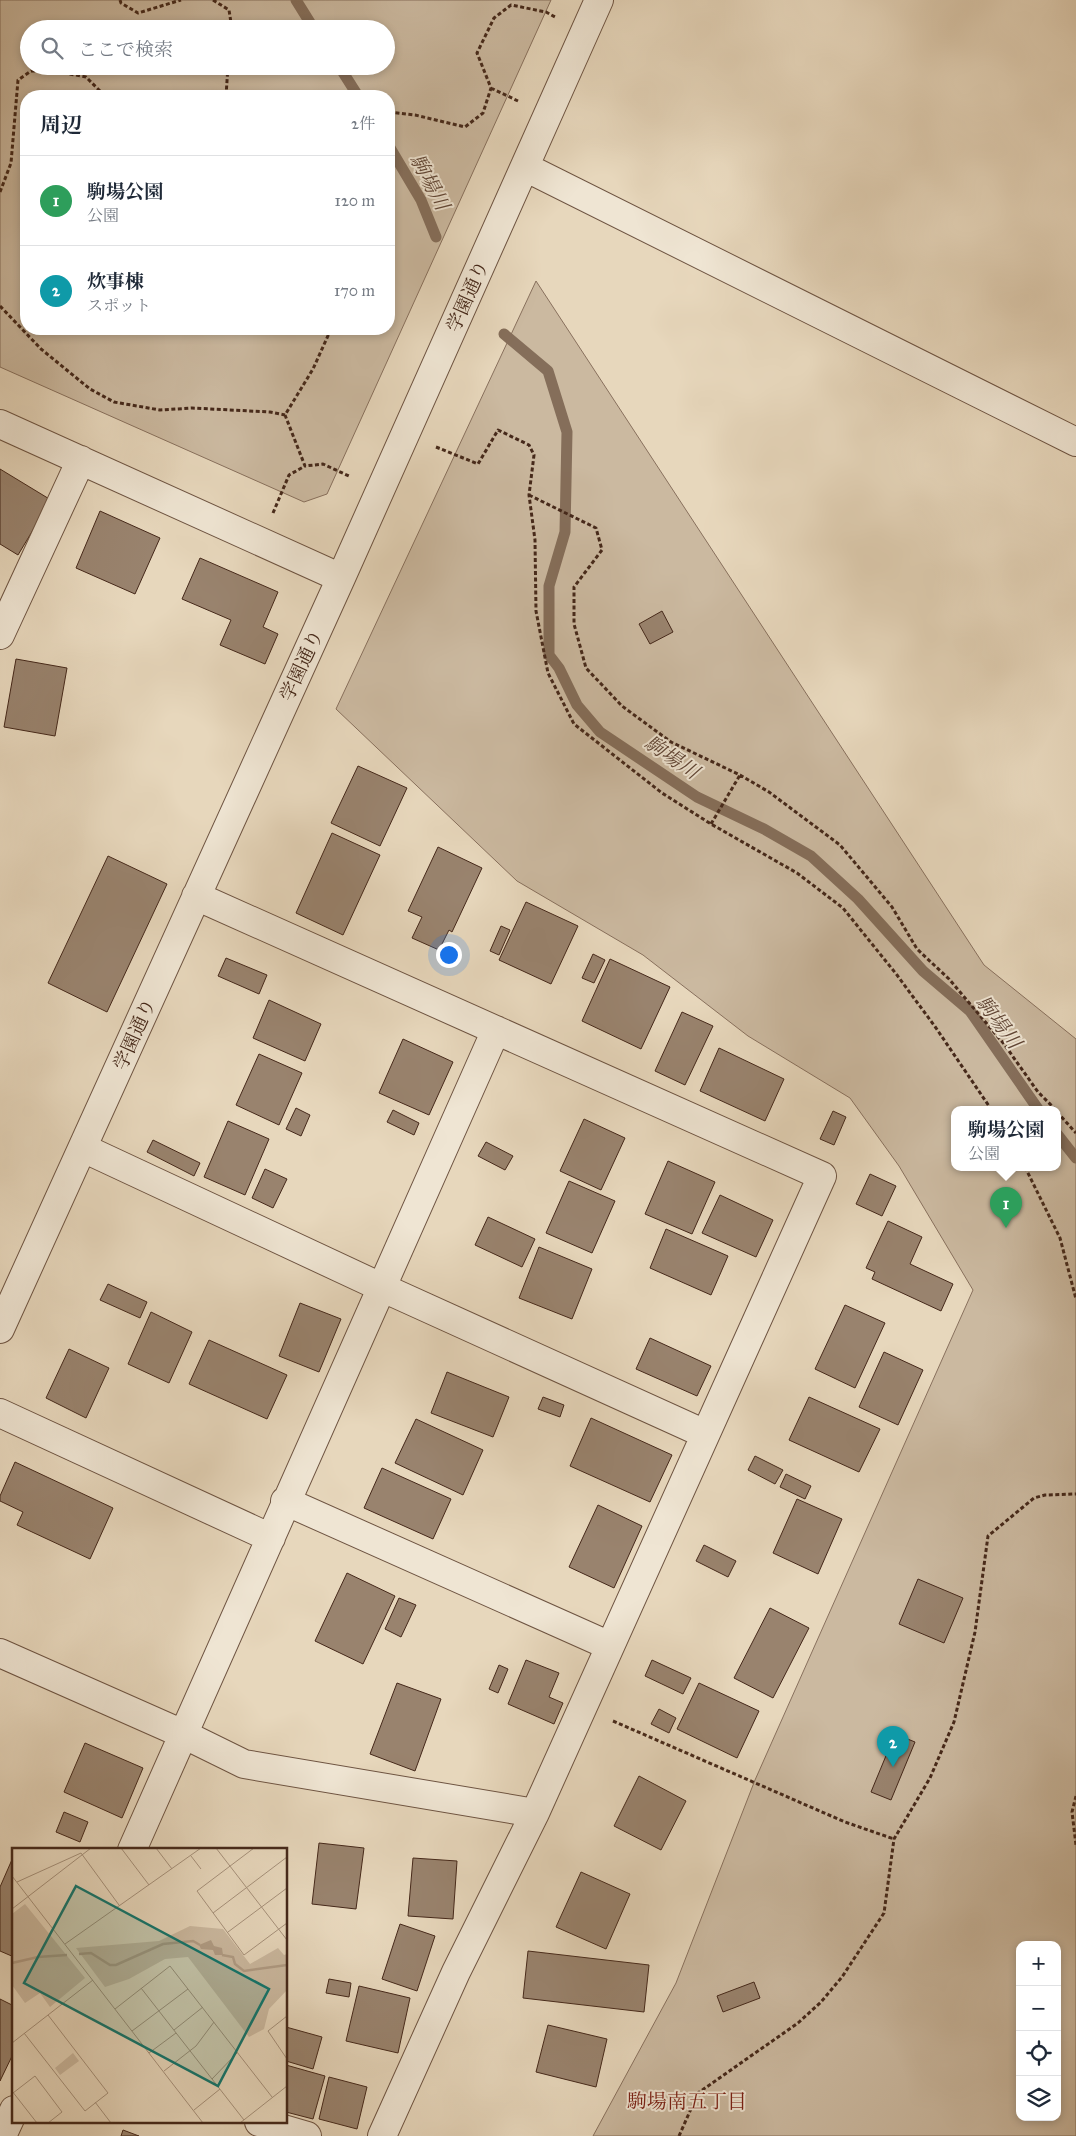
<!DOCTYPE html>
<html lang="ja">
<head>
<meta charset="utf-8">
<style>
  :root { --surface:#fff; --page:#f6f6f7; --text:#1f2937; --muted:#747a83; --line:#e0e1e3; --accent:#b45309 }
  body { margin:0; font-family:"IM FELL Great Primer","Noto Serif JP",serif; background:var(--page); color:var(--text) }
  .controls { position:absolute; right:15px; bottom:15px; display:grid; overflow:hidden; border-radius:10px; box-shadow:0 2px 8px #0003 }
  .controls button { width:45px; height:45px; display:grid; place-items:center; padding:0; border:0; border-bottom:1px solid var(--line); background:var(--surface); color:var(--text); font:25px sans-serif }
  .you { position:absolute; left:448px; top:954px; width:18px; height:18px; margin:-12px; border:4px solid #fff; border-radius:50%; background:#1a73e8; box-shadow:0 0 0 8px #1a73e833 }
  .badge { display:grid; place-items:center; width:32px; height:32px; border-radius:50%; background:var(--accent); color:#fff; font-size:16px; font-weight:700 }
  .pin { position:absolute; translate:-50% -41px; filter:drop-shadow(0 1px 2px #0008) }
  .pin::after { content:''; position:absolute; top:26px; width:18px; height:15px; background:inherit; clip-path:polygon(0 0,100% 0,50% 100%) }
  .popup { position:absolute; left:951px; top:1106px; width:110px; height:65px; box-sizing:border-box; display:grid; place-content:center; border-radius:10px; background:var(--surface); filter:drop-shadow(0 1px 4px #0005); font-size:16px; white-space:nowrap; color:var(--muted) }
  .popup b { font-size:19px; color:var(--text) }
  .popup::after { content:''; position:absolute; left:50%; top:100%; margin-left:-10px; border:10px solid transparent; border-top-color:var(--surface) }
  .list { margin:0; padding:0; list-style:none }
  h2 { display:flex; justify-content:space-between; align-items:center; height:65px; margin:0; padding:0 20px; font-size:21px }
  h2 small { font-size:16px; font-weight:400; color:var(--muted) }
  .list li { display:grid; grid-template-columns:32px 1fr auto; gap:15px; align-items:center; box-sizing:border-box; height:90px; padding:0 20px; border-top:1px solid var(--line) }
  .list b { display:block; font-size:19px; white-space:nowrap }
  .list p { margin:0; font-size:16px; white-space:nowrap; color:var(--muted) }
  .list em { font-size:16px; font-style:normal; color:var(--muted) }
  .icon { flex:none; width:28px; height:28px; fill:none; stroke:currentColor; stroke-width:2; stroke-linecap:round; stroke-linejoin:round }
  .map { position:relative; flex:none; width:1076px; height:2136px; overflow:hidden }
  .search { position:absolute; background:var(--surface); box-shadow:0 2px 8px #0003; left:20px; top:20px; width:375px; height:55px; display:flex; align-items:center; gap:12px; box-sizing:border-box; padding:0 18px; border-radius:28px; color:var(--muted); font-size:19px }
  .panel { position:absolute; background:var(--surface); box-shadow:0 2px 8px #0003; left:20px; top:90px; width:375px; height:245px; border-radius:20px }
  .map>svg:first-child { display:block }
  .green { fill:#cbb9a0; stroke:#88705d; fill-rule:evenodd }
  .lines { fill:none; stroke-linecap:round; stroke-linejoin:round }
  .stream { stroke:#856e5a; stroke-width:11 }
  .building { fill:#99836e; stroke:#45281a }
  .minor-casing { stroke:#6e5442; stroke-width:30 }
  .path { stroke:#45281a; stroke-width:3; stroke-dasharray:4 2.5; stroke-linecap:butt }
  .minor { stroke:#efe5d3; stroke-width:28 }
  .labels { text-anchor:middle; stroke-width:4; stroke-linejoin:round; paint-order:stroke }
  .street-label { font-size:19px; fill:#45281a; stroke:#efe5d3 }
  .water-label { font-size:20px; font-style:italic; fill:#604535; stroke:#efe5d3 }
  .neighbourhood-label { font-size:20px; fill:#7a1f14; stroke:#efe5d3 }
  .inset-river { fill:none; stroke:#b09c85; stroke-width:2.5 }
  .inset-road { fill:none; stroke:#a6917b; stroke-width:1 }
  .view { fill:#0f766e; fill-opacity:0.15; stroke:#0f766e; stroke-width:2.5 }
  .inset-edge { fill:none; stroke:#45281a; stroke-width:2.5 }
</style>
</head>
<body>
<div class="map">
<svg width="1076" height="2136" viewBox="0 0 1076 2136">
  <rect width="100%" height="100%" fill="#e7d7bc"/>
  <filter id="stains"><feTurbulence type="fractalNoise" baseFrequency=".004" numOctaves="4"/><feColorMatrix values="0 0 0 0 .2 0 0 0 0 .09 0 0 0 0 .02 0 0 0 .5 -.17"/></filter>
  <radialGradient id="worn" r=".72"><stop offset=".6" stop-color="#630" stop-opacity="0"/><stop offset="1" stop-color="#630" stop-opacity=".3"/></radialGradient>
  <!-- green -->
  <path class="green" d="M0,0H551L327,494L304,502L0,367ZM29,29H386V66H29ZM26,96H389V329H26Z
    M536,281L984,965L1076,1039V2136H593L676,1983L755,1780L973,1290L899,1166L850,1098L748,1036L643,955L517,881L336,709ZM955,1109H1057V1167H955ZM1020,1945H1057V2117H1020Z"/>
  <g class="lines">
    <!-- stream -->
    <path class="stream" d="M296,0L314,29
      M339,66L358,96
      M389,146L421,200L436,237
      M504,334L548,371L567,432L565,532L549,586V655L559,668L577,705L600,732L697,797L764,829L811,856L858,899L923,971L970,1011L1038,1109
      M1057,1134L1076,1158"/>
  </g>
  <!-- building -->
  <path class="building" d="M0,469L51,500L18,555L0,544Z
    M100,511L160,538L135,594L76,568Z
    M200,558L278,592L263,627L278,634L265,664L220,645L231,620L182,599Z
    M662,611L673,632L650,644L639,624Z
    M16,659L67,668L55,736L4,727Z
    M358,766L407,788L380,846L331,823Z
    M332,833L380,855L343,935L296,913Z
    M438,847L482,868L452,932L449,930L439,950L412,938L422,917L408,911Z
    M108,856L167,884L107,1012L48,983Z
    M526,902L578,926L551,984L499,960Z
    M501,926L510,930L499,955L490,951Z
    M593,954L605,960L594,983L582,978Z
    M226,958L267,975L259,994L218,976Z
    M610,959L670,987L641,1049L582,1021Z
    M269,1000L321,1024L305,1061L253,1038Z
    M682,1012L713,1026L685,1085L655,1071Z
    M403,1039L453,1062L429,1115L379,1093Z
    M719,1048L784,1079L765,1121L700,1091Z
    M259,1054L302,1073L279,1125L236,1105Z
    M296,1108L310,1115L301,1136L286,1129Z
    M393,1110L419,1123L414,1135L387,1122Z
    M833,1111L846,1117L834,1145L820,1139Z
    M584,1119L625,1138L601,1190L560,1171Z
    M228,1121L269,1139L245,1195L204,1177Z
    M153,1140L200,1163L194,1176L147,1152Z
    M486,1142L513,1156L505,1170L478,1156Z
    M668,1161L715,1182L692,1234L645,1214Z
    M265,1169L287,1179L273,1208L252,1198Z
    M870,1174L896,1186L882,1216L856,1204Z
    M569,1181L615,1201L592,1253L546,1233Z
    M720,1195L773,1220L756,1257L702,1233Z
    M488,1217L535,1239L522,1267L475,1245Z
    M888,1221L922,1237L910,1264L953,1284L941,1311L872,1279L875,1272L866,1268Z
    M666,1229L728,1256L711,1295L650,1268Z
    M539,1247L592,1269L572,1319L519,1298Z
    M108,1284L147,1302L140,1318L100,1300Z
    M300,1303L341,1319L319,1372L279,1356Z
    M845,1305L885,1323L855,1388L815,1369Z
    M151,1312L192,1332L169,1383L128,1364Z
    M650,1338L711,1366L697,1396L636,1369Z
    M209,1340L287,1375L267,1419L189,1384Z
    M69,1349L109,1368L86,1418L46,1398Z
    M884,1352L923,1370L898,1425L859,1407Z
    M447,1372L509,1397L493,1437L431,1413Z
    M543,1397L564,1405L560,1417L538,1409Z
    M809,1397L880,1429L859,1472L789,1440Z
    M591,1418L672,1455L650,1502L570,1466Z
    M416,1419L483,1450L463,1495L395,1463Z
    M755,1456L783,1470L775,1484L748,1470Z
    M15,1462L113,1508L90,1559L17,1525L23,1512L0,1501V1496Z
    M382,1468L451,1499L433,1539L364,1508Z
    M786,1474L811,1486L805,1499L780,1487Z
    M797,1499L842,1519L818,1574L773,1553Z
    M598,1505L642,1526L614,1588L569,1567Z
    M704,1545L736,1561L728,1577L696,1561Z
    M347,1573L395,1596L363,1664L315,1641Z
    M918,1579L963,1598L944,1643L899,1624Z
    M399,1598L416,1605L401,1637L385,1629Z
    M770,1608L809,1628L773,1698L734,1678Z
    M526,1660L559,1673L549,1697L563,1703L554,1724L508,1704Z
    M652,1660L691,1678L683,1694L645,1676Z
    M499,1665L508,1669L498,1693L489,1689Z
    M397,1683L441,1699L415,1771L370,1754Z
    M699,1683L759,1711L737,1758L677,1729Z
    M659,1709L676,1718L669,1733L651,1724Z
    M895,1734L915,1742L891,1800L871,1792Z
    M85,1743L143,1768L122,1818L64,1792Z
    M639,1776L686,1801L661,1850L614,1826Z
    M64,1812L88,1822L80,1842L56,1832Z
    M319,1843L364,1848L356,1909L312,1904Z
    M14,1855V1957L0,1951V1887Z
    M413,1858L457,1861L453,1919L408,1916Z
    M581,1872L630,1894L606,1949L556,1927Z
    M400,1924L435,1936L417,1991L382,1979Z
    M528,1951L649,1965L644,2012L523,1998Z
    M329,1979L351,1983L349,1997L326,1993Z
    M754,1982L760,1998L723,2012L717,1996Z
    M359,1986L410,1998L398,2053L346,2041Z
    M0,1999L14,2006V2052L0,2081Z
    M548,2025L607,2039L596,2087L536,2072Z
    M286,2027L322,2037L313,2069L286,2061Z
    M286,2065L325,2076L313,2119L286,2112Z
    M329,2077L367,2087L357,2129L319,2119Z
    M123,2130L139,2136H121Z"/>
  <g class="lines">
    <!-- minor casing -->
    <g class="minor-casing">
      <path id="minor" d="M525,167L1076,442
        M0,424L341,578
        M0,635L81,460
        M196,896L822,1176L535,1813L456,1972L382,2136
        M83,1148L383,1288L705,1434
        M0,1329L341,578L599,0
        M0,1413L271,1538
        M285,1501L610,1646
        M0,1653L183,1734L244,1764L535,1813
        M132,1850L496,1030
        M259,2122L307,2136
        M2,2136L14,2110"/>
    </g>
    <!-- path -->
    <path class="path" d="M120,0L121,3L138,13L181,0
      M213,0L229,10L232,29
      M491,88L518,101
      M226,96L228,66
      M389,112L415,115L465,127L483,113L491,88L477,53L494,18L511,5L546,12L555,17
      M0,192L11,163L18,80L31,71H54L86,77L105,96
      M0,306L41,349L90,389L114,402L160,410L192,408L270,412L285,415
      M331,329L313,369L285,415L305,466L323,464L351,477
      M436,447L478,464L498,430L529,445L534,455L529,495L535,540L536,611L548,673L574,724L662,793L711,824L797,873L843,908L897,975L936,1028L991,1109
      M529,495L596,528L602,550L574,587V624L586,668L622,706L671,742L740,775L769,792L840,845L892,907L917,949L949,979L1004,1044L1038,1092L1055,1109
      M273,513L289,475L305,466
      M711,824L740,775
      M1057,1112L1076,1133
      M1025,1167L1060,1238L1076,1299
      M613,1721L845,1822L894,1839
      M1076,1796L1072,1812L1076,1845
      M679,2136L698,2093L798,2023L821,2002L842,1977L884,1913L894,1839L930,1778L954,1722L975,1632L988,1536L1034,1498L1045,1495L1076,1494"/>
    <!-- minor -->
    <use href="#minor" class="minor"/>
  </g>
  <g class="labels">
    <!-- street labels -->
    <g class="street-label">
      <text transform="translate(467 296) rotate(-66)" y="7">学園通り</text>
      <text transform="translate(301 665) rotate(-65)" y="7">学園通り</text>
      <text transform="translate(134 1034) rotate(-66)" y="7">学園通り</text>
    </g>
    <!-- water labels -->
    <g class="water-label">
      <text transform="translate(430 182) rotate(62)" y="7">駒場川</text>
      <text transform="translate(672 757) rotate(34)" y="7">駒場川</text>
      <text transform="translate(999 1022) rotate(53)" y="7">駒場川</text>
    </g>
    <!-- neighbourhood labels -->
    <g class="neighbourhood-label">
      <text x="687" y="2108">駒場南五丁目</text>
    </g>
  </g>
  <!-- overview -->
  <g transform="translate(12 1848)">
    <rect width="275" height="275" fill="#e7d7bc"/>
    <path d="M13,56L73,130L38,159L28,145L13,155L0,137V66ZM178,78L211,81L238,116L266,100L272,107L275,106V142L257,161L252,181L237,189L176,109L153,111L117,131L93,139L64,100L147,93ZM61,205L67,213L48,227L43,220Z" fill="#cbb9a0"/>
    <path d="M199,92L202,98L210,100L211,107H203L201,102L189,101L187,97Z" fill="#b09c85"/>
    <path class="inset-river" d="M67,106L79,105L98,117H104L151,96L181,93L188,97M210,107L221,109L223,116L232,123L275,117M0,115L26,109L55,107"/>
    <path class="inset-road" d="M109,0L137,37M144,0L160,21M204,0L275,92M242,0L185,43L232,107L275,75M179,8L189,21M0,28L191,275M5,34L69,5L107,57M0,61L79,0M201,65L275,9M216,84L275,40M53,96L189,0M129,140L232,272M103,161L158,118L260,249M275,168L256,183L275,211M162,182L191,159M120,183L176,141M12,185L73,263L96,245L36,167M0,195L81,132M137,205L164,185M152,223L184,198L202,174M200,231L225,205M0,243L25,275M1,245L23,228L50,264L36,275M83,254L99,275M182,262L208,241M228,275L275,238"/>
    <path class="view" d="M64,38L257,141L206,238L12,135Z"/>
    <rect width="275" height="275" class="inset-edge"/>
  </g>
  <rect width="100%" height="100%" filter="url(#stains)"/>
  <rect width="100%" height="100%" fill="url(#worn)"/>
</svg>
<div class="controls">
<button>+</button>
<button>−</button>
<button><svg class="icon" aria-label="locate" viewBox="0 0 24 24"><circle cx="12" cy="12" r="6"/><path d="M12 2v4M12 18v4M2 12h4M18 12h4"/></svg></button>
<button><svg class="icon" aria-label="layers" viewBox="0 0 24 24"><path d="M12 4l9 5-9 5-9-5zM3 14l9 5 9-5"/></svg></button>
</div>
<div class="you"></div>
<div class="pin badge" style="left:1006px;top:1228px;background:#2e9e5b">1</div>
<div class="popup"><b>駒場公園</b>公園</div>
<div class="pin badge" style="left:893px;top:1767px;background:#0f9aa8">2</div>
<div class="search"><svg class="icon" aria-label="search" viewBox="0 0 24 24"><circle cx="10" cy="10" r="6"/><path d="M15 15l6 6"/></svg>ここで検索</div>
<section class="panel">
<h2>周辺<small>2件</small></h2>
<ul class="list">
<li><span class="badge" style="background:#2e9e5b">1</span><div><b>駒場公園</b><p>公園</p></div><em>120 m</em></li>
<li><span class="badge" style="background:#0f9aa8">2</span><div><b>炊事棟</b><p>スポット</p></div><em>170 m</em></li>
</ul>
</section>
</div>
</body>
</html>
